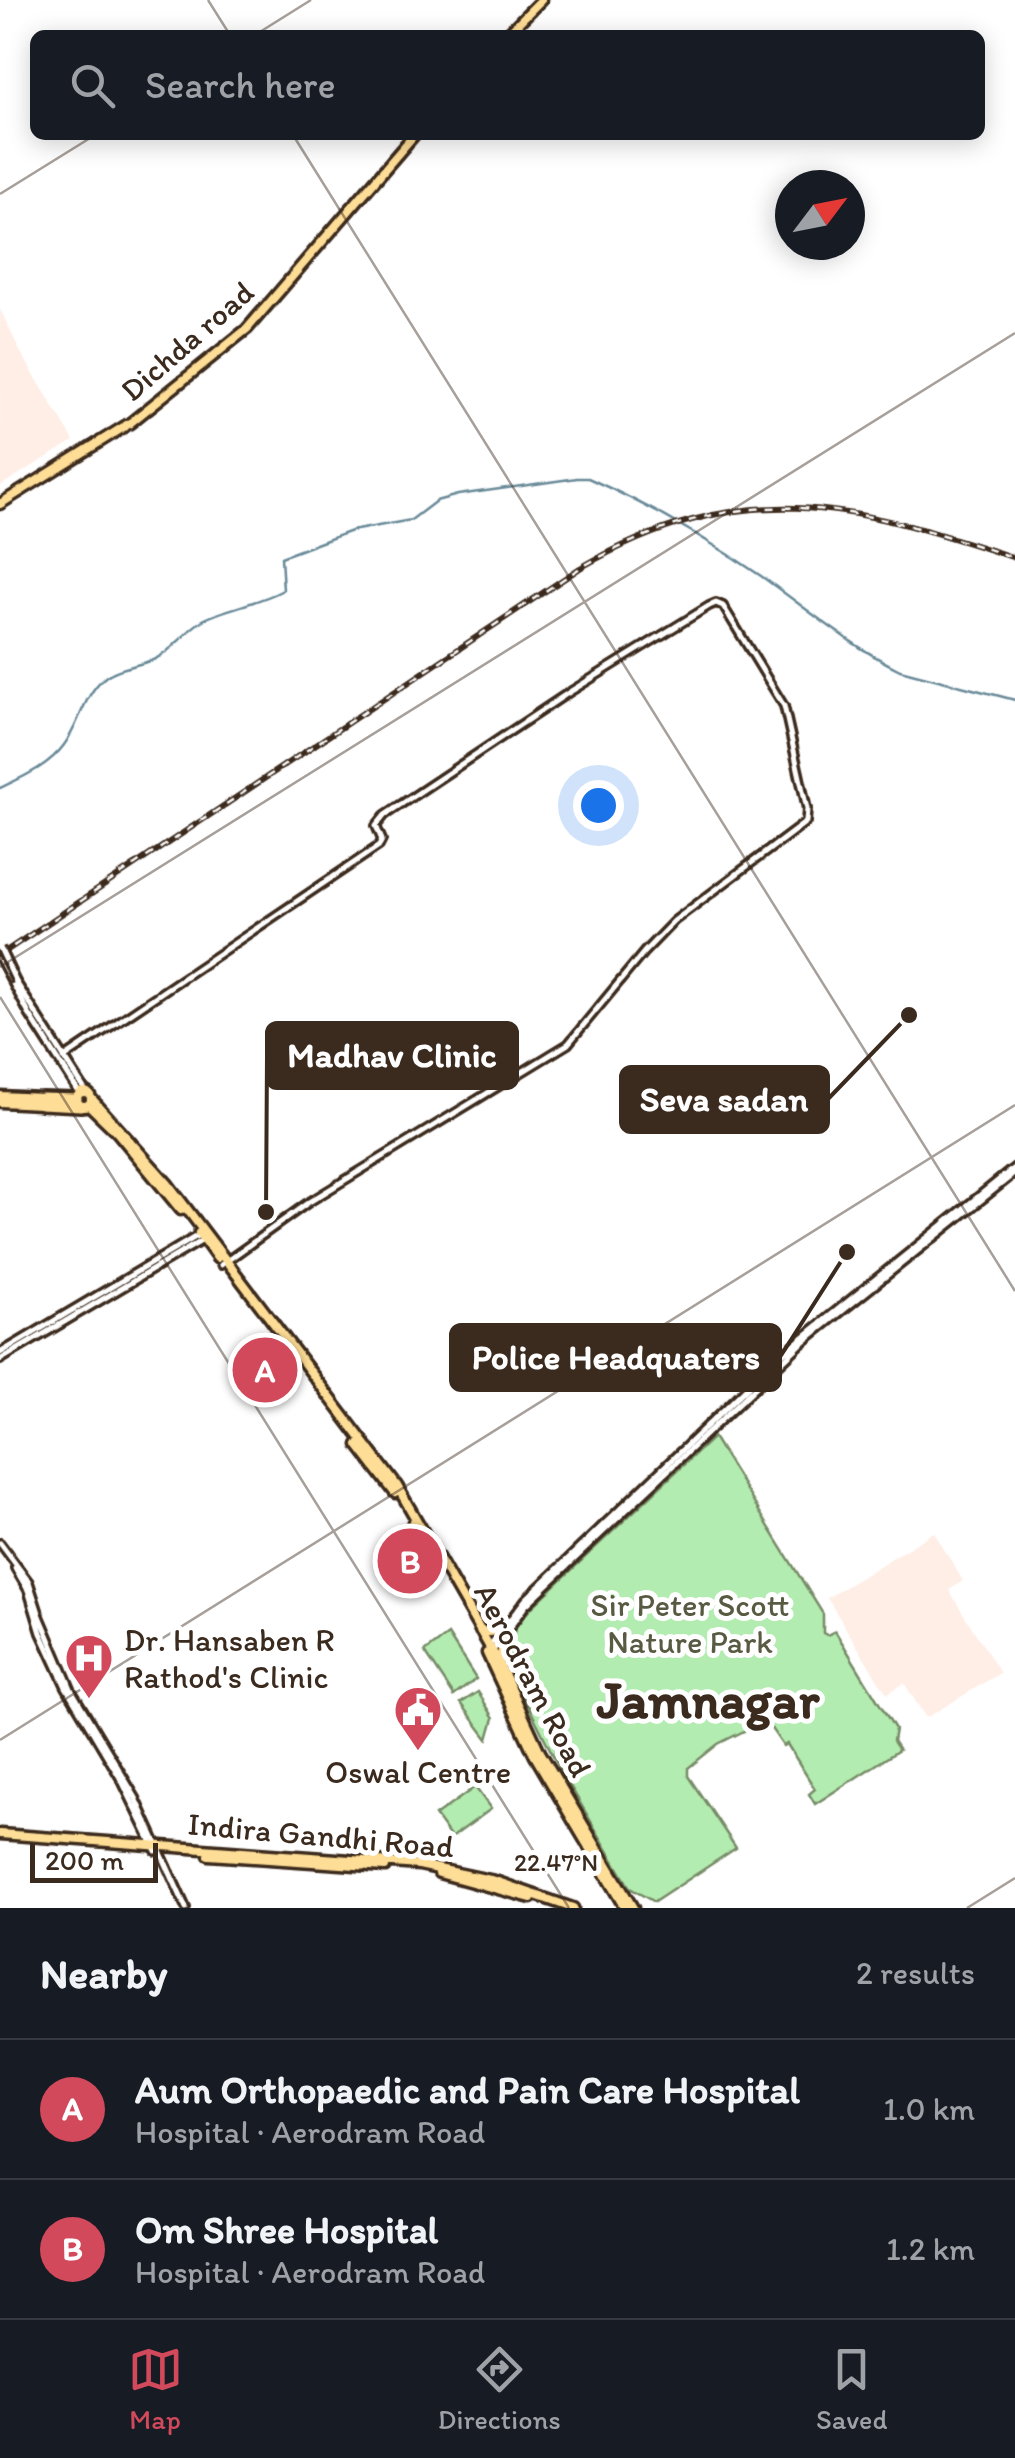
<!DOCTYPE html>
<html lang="en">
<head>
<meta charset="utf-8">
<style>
  :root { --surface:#171b24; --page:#20242c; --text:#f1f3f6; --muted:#9ea1a6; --line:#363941; --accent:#d1495b }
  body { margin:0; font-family:Itim,sans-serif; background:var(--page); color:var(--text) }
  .compass { position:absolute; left:775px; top:170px; width:90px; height:90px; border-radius:50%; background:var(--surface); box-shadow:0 5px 25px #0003; rotate:58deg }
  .scale { position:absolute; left:30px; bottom:25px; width:128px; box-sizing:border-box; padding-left:10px; border:5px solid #3b2a1e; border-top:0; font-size:28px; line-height:35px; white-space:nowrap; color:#3b2a1e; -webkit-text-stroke:8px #fff; paint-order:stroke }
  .you { position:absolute; left:598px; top:805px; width:35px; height:35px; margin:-25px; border:8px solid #fff; border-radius:50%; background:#1a73e8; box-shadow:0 0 0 15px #1a73e833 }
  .badge { display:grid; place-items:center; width:65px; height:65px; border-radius:50%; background:var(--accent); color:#fff; font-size:32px; font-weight:700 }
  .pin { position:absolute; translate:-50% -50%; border:5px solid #fff; box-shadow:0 2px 10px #0006 }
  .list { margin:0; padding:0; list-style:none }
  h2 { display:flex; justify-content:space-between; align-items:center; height:130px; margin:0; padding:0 40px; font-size:42px }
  h2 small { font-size:32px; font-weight:400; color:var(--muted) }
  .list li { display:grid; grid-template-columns:65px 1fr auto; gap:30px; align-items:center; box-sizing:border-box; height:140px; padding:0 40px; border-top:2px solid var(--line) }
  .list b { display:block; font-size:38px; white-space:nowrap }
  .list p { margin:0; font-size:32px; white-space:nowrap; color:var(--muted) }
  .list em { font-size:32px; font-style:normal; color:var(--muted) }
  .icon { flex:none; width:55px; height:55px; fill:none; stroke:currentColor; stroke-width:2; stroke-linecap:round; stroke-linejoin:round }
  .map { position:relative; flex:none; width:1015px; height:1908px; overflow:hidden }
  .search { position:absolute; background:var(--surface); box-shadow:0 5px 25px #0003; left:30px; right:30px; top:30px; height:110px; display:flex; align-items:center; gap:25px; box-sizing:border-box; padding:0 35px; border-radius:15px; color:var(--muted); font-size:38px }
  .sheet { height:410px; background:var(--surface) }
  nav { display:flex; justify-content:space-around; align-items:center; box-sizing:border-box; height:140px; border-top:2px solid var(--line); background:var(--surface); font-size:28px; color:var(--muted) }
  nav a { display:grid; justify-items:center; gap:5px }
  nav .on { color:var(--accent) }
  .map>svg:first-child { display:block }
  .built { fill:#feeee6 }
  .green { fill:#b3ecb0; stroke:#778b67; stroke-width:2.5 }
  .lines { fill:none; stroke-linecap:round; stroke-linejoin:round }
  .stream { stroke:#698a98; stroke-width:2.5 }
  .minor-casing { stroke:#3b2a1e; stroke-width:12 }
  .major-casing { stroke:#3b2a1e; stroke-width:15 }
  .highway-casing { stroke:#3b2a1e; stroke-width:16 }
  .minor { stroke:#fff; stroke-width:5 }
  .major { stroke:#fedd96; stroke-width:8 }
  .highway { stroke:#fedd96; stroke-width:9 }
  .rail-casing { stroke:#3b2a1e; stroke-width:6 }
  .rail { stroke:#fff; stroke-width:2.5; stroke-dasharray:8; stroke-linecap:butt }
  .minor-bridge-casing { stroke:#3b2a1e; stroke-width:12; stroke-linecap:butt }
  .minor-bridge { stroke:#fff; stroke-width:5 }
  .ticks { fill:none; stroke:#3b2a1e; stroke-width:2.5; stroke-opacity:0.45 }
  .labels { text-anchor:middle; stroke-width:10; stroke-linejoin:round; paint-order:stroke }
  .street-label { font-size:32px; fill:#3b2a1e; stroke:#fff }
  .park-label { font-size:32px; fill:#595a42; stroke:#fff }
  .poi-label { font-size:32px; fill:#3b2a1e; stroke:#fff; text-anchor:start }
  .town-label { font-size:52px; font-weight:bold; fill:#3b2a1e; stroke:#fff }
  .ticks-label { font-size:25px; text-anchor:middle; fill:#3b2a1e; stroke:#fff; stroke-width:10; stroke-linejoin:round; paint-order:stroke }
  .leader { fill:none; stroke:#3b2a1e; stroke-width:4 }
  .callout-dot { fill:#3b2a1e; stroke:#fff; stroke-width:4 }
  .callout { fill:#3b2a1e; stroke:#3b2a1e; stroke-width:4 }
  .callout-label { font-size:35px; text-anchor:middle; font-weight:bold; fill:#fff }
</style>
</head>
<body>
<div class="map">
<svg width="1015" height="1908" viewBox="0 0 1015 1908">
  <rect width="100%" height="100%" fill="#fff"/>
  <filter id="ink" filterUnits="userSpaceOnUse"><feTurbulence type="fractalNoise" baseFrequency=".01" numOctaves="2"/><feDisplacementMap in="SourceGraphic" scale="20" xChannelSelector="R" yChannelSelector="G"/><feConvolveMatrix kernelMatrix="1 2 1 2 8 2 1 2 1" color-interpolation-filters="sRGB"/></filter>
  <g filter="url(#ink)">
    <!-- built -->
    <path class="built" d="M0,309L20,351L74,441L0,486Z
      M934,1532L963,1581L949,1590L1000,1673L926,1718L904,1683L887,1694L827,1598Z"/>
    <!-- green -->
    <path class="green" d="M713,1437L823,1614V1633L827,1635L835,1631L895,1729L893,1741L899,1750L815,1804L809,1794L815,1789L787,1744L783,1746L768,1724L762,1722L718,1744L688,1768V1776L736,1848L654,1902L630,1888L560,1769L513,1675L508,1652L516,1626L531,1608Z
      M448,1635L476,1679L454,1696L425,1652Z
      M478,1692L494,1718L488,1739L461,1703Z
      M475,1787L491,1809L451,1838L435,1816Z"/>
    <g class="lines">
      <!-- stream -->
      <path class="stream" d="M0,788C23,777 49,766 64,745C80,724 83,696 104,678C117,667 139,666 155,659C174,650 185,631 203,620C226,608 257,604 283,590L281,557L351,531L411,520L436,501L458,495L577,478H588C648,505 706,538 761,576C807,609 849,645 900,670L1015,700"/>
      <!-- minor casing -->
      <g class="minor-casing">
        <path id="minor" d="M0,959L29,1014L80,1094
          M16,982L87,1093
          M64,1058L379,846L382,840L376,826L385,815L568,693L709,606L716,603L723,606L784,706L807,809L806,822L674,921L644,952L568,1044L309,1202L221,1265
          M0,1353L202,1233
          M0,1360L206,1238
          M0,1543L29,1582L40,1616L72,1691L136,1798L186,1908
          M15,1568L28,1590L41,1633L66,1687L122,1781L156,1851
          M488,1648L526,1599L780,1356L1015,1167
          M492,1652L525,1606L801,1344L1015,1173"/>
      </g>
      <!-- major casing -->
      <g class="major-casing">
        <path id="major" d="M506,35L541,0
          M0,504L130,423L247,329L414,135
          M77 1099a7 7 0 1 1 14 0a7 7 0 1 1-14 0Z
          M0,1096L42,1098
          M91,1098L168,1184L397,1486L500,1665L540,1752L633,1908
          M0,1102L41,1104
          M89,1105L117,1132L181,1210
          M199,1233L217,1258
          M358,1445L395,1493
          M413,1522L436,1562
          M480,1631L490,1632L504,1626
          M487,1653L535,1756L625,1908
          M500,1663L504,1638
          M0,1834L419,1865L495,1881L573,1908
          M209,1855L385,1867
          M439,1873L531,1898"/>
      </g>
      <!-- highway casing -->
      <g class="highway-casing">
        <path id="highway" d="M42,1098L77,1099
          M41,1104L81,1106"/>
      </g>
      <!-- minor -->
      <use href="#minor" class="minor"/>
      <!-- major -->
      <use href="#major" class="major"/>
      <!-- highway -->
      <use href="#highway" class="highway"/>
      <!-- rail casing -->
      <g class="rail-casing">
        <path id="rail" d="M0,955L580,568C741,476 849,503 1015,558"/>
      </g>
      <!-- rail -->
      <use href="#rail" class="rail"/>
      <!-- minor-bridge casing -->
      <g class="minor-bridge-casing">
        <path id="minor-bridge" d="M0,948L16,982"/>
      </g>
      <!-- minor-bridge -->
      <use href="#minor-bridge" class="minor-bridge"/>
    </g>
  </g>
  <!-- ticks -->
  <path class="ticks" d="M208,0L230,35M255,35L311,0M293,135L1015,1291M0,194L95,135M0,967L1015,333M0,997L569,1908M0,1740L1015,1105M967,1908L1015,1878"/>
  <!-- icons -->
  <defs>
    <g id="hospital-pin" transform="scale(2.5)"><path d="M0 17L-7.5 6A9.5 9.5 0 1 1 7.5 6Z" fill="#d1495b" stroke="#fff"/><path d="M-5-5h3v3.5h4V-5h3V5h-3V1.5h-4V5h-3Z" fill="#fff"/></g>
    <g id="civic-pin" transform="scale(2.5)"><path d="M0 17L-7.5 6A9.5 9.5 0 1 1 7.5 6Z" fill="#d1495b" stroke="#fff"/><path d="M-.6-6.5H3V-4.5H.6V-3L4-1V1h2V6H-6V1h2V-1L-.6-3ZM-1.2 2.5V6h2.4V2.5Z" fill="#fff"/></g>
  </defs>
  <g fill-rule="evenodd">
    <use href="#hospital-pin" x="89" y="1658"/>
    <use href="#civic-pin" x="418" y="1710"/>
  </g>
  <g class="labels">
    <!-- street labels -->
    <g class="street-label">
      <text transform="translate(187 341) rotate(-41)" y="11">Dichda road</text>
      <text transform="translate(533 1680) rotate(62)" y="11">Aerodram Road</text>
      <text transform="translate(321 1835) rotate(5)" y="11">Indira Gandhi Road</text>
    </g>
    <!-- park labels -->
    <g class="park-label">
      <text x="690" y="1616">Sir Peter Scott<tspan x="690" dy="37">Nature Park</tspan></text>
    </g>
    <!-- poi labels -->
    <g class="poi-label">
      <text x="124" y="1651">Dr. Hansaben R<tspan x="124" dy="37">Rathod's Clinic</tspan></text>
      <text x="418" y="1783" text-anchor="middle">Oswal Centre</text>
    </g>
    <!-- town labels -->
    <g class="town-label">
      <text x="708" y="1718">Jamnagar</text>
    </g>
  </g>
  <g class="ticks-label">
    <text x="556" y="1871">22.47°N</text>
  </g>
  <!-- callouts -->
  <path class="leader" d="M266 1212L267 1055M909 1015L828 1099M847 1252L780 1357"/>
  <g class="callout-dot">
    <circle cx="266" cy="1212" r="10"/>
    <circle cx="909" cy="1015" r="10"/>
    <circle cx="847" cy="1252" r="10"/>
  </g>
  <g class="callout">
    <rect x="267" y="1023" width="250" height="65" rx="10"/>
    <rect x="621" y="1067" width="207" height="65" rx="10"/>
    <rect x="451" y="1325" width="329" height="65" rx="10"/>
  </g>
  <g class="callout-label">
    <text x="392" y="1067">Madhav Clinic</text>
    <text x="724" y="1111">Seva sadan</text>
    <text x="616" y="1369">Police Headquaters</text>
  </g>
</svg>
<svg class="compass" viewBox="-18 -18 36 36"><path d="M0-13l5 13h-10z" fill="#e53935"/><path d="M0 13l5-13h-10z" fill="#9ea1a6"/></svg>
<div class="scale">200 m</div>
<div class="you"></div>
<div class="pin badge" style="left:265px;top:1370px">A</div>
<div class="pin badge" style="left:410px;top:1561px">B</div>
<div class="search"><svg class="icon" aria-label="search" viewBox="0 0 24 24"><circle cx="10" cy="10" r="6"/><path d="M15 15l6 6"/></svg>Search here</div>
</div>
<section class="sheet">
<h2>Nearby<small>2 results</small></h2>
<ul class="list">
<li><span class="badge">A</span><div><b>Aum Orthopaedic and Pain Care Hospital</b><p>Hospital · Aerodram Road</p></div><em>1.0 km</em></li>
<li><span class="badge">B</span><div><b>Om Shree Hospital</b><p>Hospital · Aerodram Road</p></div><em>1.2 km</em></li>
</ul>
</section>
<nav>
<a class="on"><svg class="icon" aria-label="map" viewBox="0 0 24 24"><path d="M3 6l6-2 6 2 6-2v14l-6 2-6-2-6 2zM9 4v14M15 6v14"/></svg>Map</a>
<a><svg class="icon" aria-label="directions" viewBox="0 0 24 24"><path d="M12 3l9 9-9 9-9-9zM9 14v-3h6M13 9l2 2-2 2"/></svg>Directions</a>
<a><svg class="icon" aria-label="saved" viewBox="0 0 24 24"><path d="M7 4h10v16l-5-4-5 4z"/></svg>Saved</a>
</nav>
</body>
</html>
